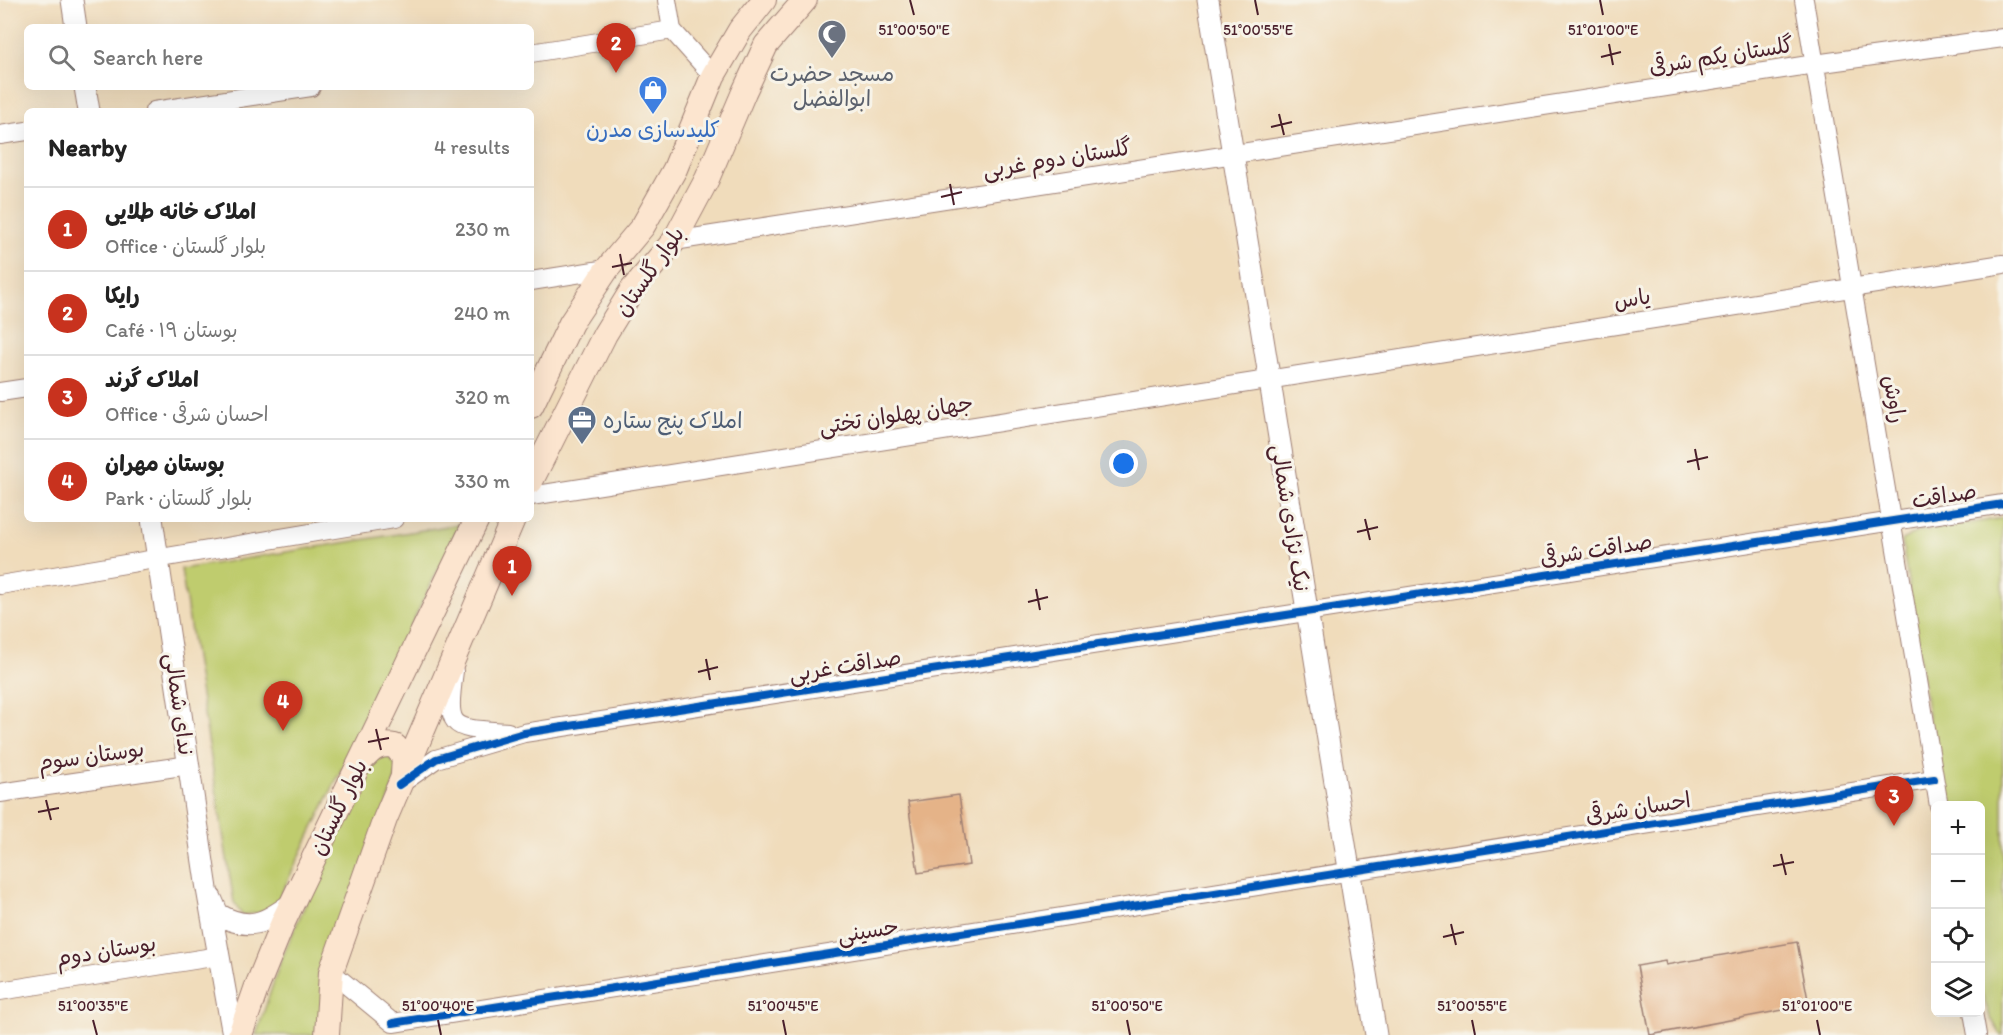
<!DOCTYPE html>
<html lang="en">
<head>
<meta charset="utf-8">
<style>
  :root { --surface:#fff; --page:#f2f2f2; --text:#222; --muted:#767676; --line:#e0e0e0; --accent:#c8321e }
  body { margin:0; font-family:Itim,"Playpen Sans Arabic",sans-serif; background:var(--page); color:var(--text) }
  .controls { position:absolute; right:18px; bottom:18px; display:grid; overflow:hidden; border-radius:9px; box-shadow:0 6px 24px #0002 }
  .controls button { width:54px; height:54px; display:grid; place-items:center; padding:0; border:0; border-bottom:2px solid var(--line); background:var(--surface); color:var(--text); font:30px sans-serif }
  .you { position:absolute; left:1124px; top:464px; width:21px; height:21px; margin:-15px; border:4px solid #fff; border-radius:50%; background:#1a73e8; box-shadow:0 0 0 9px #1a73e833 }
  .badge { display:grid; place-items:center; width:39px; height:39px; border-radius:50%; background:var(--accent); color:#fff; font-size:20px; font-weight:700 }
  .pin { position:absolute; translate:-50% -50px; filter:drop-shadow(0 2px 3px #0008) }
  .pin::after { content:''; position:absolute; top:32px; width:21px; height:18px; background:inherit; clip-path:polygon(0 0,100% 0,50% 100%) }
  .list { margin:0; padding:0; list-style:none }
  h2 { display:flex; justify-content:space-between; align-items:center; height:78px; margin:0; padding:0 24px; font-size:26px }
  h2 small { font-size:20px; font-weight:400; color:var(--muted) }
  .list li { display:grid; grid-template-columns:39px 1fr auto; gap:18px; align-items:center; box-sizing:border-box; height:84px; padding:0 24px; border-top:2px solid var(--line) }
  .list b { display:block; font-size:22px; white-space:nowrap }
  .list p { margin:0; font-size:20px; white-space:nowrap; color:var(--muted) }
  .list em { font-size:20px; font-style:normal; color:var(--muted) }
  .icon { flex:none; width:33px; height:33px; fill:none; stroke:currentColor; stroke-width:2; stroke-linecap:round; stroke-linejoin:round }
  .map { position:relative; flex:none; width:2003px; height:1035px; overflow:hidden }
  .search { position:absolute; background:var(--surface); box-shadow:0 6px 24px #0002; left:24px; top:24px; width:510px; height:66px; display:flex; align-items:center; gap:15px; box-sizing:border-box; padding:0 21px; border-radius:9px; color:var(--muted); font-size:22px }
  .panel { position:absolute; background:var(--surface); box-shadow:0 6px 24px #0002; left:24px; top:108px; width:510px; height:414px; border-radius:9px }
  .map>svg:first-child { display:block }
  .green { fill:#bfcc6e; stroke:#84764c; stroke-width:1.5 }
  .building { fill:#e5b388 }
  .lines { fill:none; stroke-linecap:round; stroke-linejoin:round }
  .minor-casing { stroke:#9d7e73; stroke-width:20 }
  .tertiary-casing { stroke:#9d7e73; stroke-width:23 }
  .secondary-casing { stroke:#9d7e73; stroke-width:26 }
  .minor { stroke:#fff; stroke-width:18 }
  .tertiary { stroke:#fff; stroke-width:21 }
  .secondary { stroke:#fce5cf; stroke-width:24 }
  .cycleway-casing { stroke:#f7f3e8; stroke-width:11 }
  .cycleway { stroke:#0057b8; stroke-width:8 }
  .ticks { fill:none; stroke:#4a1f2b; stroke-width:2 }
  .labels { text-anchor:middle; stroke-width:6; stroke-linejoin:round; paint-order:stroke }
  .street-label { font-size:22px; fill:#4a1f2b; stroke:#f7f3e8 }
  .worship-label { font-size:22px; fill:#5b616d; stroke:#f7f3e8 }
  .shop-label { font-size:22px; fill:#366cbe; stroke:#f7f3e8 }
  .service-label { font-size:22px; fill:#4e5e75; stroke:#f7f3e8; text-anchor:start }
  .ticks-label { font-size:15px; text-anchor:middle; fill:#4a1f2b; stroke:#f7f3e8; stroke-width:6; stroke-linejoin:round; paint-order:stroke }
</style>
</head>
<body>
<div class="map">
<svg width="2003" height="1035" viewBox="0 0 2003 1035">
  <rect width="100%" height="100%" fill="#f7f3e8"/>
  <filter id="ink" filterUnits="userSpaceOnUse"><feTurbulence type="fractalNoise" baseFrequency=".0167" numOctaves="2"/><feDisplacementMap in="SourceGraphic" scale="12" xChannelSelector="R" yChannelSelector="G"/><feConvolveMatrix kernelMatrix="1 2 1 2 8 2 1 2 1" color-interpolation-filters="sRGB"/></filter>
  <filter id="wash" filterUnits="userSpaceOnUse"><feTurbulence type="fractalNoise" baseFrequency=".008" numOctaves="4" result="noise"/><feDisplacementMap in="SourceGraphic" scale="24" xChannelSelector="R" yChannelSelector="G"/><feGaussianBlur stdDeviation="1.35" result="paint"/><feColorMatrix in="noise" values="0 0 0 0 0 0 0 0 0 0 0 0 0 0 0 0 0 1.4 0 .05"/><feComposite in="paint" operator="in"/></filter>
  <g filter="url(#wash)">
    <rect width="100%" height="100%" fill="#f0dcbb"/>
    <!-- green -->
    <path class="green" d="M2003,518V1035H2001L1990,1017L1981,991L1980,806L1941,805L1902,541L1910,535L1921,531Z
      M460,524L273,911L242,915L234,903L181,569Z
      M389,756L398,769L320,1035H256L281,960L367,764L376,758Z"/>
    <g id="blocks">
      <!-- building -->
      <path class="building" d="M959,795L969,865L918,873L908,802Z
        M1797,942L1809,1005L1650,1035L1637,966L1665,961L1666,965Z"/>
    </g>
  </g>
  <g filter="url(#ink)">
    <use href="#blocks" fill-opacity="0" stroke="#9d7e73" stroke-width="1.5"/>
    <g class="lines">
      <!-- minor casing -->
      <g class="minor-casing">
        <path id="minor" d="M667,0L672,30L713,76
          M1804,0L1939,806
          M531,53L672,30
          M154,111L311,87
          M0,135L27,131
          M674,241L1815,64L2003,38
          M531,281L607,269
          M0,392L27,388
          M531,496L2003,264
          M0,585L394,519
          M454,671C446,731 450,728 508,732
          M399,785L436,759L524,733L2003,504
          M0,793L189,765
          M331,972L393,1023
          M0,991L219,956
          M1973,1012L1977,1035
          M393,1023L1934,779"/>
      </g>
      <!-- tertiary casing -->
      <g class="tertiary-casing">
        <path id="tertiary" d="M72,0L76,27
          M1208,0L1376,1035
          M85,87L89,111
          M152,519L207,889L233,1035
          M211,898L218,914C249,932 265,923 291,904"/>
      </g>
      <!-- secondary casing -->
      <g class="secondary-casing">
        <path id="secondary" d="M531,406L571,323L607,269L643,226L675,169L713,76L740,30L764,0
          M531,481L605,334L632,290L674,241L707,179L744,92L766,45L805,0
          M361,761C372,749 378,743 395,746L404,757L403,775
          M240,1035L256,989L284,920L477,519
          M327,1035L331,972L385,819L513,519"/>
      </g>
      <!-- minor -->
      <use href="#minor" class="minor"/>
      <!-- tertiary -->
      <use href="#tertiary" class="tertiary"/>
      <!-- secondary -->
      <use href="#secondary" class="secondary"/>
      <!-- cycleway casing -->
      <g class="cycleway-casing">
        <path id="cycleway" d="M399,785L436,759L524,733L2003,504
          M393,1023L1934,779"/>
      </g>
      <!-- cycleway -->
      <use href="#cycleway" class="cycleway"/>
    </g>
  </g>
  <!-- ticks -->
  <path class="ticks" d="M910,0L914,15M1255,0L1258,15M1600,0L1603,15M1609,44L1613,65M1601,57L1621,52M1279,114L1284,135M1271,127L1292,122M950,184L954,205M941,197L962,192M620,254L624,275M612,267L632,263M1695,449L1699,470M1687,462L1708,457M1365,519L1370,540M1357,532L1378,527M1036,589L1040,610M1028,602L1048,597M706,659L710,680M698,672L718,667M376,729L381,750M368,742L389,738M46,800L51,820M38,812L59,808M1781,854L1786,875M1773,866L1794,862M1451,924L1456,945M1443,937L1464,932M93,1020L97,1035M438,1020L441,1035M783,1020L786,1035M1127,1020L1130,1035M1472,1020L1475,1035M1817,1020L1820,1035"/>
  <!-- icons -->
  <defs>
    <g id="mosque-pin" transform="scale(1.5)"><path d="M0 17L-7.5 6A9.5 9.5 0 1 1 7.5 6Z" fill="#6b7280" stroke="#f7f3e8"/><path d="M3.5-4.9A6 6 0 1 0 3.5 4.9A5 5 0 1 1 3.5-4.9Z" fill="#fff"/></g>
    <g id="shop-pin" transform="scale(1.5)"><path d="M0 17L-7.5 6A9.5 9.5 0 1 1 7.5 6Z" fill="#3f7fe0" stroke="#f7f3e8"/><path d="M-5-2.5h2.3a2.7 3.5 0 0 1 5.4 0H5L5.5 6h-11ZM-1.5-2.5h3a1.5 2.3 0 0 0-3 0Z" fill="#fff"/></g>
    <g id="office-pin" transform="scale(1.5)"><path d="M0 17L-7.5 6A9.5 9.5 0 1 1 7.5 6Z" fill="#5c6f8a" stroke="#f7f3e8"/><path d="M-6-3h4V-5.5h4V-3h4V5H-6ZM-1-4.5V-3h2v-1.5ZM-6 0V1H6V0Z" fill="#fff"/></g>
  </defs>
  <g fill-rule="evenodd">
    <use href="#mosque-pin" x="832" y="34"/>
    <use href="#shop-pin" x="653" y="90"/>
    <use href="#office-pin" x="582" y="420"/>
  </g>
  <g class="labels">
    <!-- street labels -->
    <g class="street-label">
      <text transform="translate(1721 55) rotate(-9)" y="8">گلستان یکم شرقی</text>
      <text transform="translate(1057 158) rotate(-9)" y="8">گلستان دوم غربی</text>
      <text transform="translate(649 271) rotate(-55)" y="8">بلوار گلستان</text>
      <text transform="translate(1632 298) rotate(-9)" y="8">یاس</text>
      <text transform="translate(1895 399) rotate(80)" y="8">راوش</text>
      <text transform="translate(896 414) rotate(-9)" y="8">جهان پهلوان تختی</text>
      <text transform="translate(1944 495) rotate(-9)" y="8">صداقت</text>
      <text transform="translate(1291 518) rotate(81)" y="8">نیک نژادی شمالی</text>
      <text transform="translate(1596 549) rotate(-9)" y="8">صداقت شرقی</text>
      <text transform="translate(845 665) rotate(-9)" y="8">صداقت غربی</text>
      <text transform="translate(180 704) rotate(82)" y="8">ندای شمالی</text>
      <text transform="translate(91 755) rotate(-8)" y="8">بوستان سوم</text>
      <text transform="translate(338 807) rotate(-64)" y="8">بلوار گلستان</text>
      <text transform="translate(1638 807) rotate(-9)" y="8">احسان شرقی</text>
      <text transform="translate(868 930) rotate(-9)" y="8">حسینی</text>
      <text transform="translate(106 950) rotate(-9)" y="8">بوستان دوم</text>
    </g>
    <!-- worship labels -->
    <g class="worship-label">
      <text x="832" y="81">مسجد حضرت<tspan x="832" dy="25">ابوالفضل</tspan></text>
    </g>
    <!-- shop labels -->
    <g class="shop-label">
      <text x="653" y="137">کلیدسازی مدرن</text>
    </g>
    <!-- service labels -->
    <g class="service-label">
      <text x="603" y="428">املاک پنج ستاره</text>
    </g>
  </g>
  <g class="ticks-label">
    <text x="914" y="35">51°00'50"E</text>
    <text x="1258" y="35">51°00'55"E</text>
    <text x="1603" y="35">51°01'00"E</text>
    <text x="93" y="1011">51°00'35"E</text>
    <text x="438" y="1011">51°00'40"E</text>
    <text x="783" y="1011">51°00'45"E</text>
    <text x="1127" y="1011">51°00'50"E</text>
    <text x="1472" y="1011">51°00'55"E</text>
    <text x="1817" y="1011">51°01'00"E</text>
  </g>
</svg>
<div class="controls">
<button>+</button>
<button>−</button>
<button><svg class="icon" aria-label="locate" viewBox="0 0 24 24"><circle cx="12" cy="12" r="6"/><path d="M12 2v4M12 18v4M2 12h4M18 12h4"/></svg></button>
<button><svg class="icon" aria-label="layers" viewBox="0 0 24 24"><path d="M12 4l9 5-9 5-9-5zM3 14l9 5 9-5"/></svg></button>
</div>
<div class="you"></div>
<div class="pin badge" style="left:512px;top:596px">1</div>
<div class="pin badge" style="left:616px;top:73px">2</div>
<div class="pin badge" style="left:1894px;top:826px">3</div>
<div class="pin badge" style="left:283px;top:731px">4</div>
<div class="search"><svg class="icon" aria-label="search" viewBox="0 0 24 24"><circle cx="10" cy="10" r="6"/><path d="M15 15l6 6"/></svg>Search here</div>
<section class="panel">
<h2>Nearby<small>4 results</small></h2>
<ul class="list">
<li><span class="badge">1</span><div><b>املاک خانه طلایی</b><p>Office · بلوار گلستان</p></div><em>230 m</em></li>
<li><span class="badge">2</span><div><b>رایکا</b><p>Café · بوستان ۱۹</p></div><em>240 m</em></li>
<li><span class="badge">3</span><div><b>املاک گرند</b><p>Office · احسان شرقی</p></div><em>320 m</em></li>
<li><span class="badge">4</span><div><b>بوستان مهران</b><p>Park · بلوار گلستان</p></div><em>330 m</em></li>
</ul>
</section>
</div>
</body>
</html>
